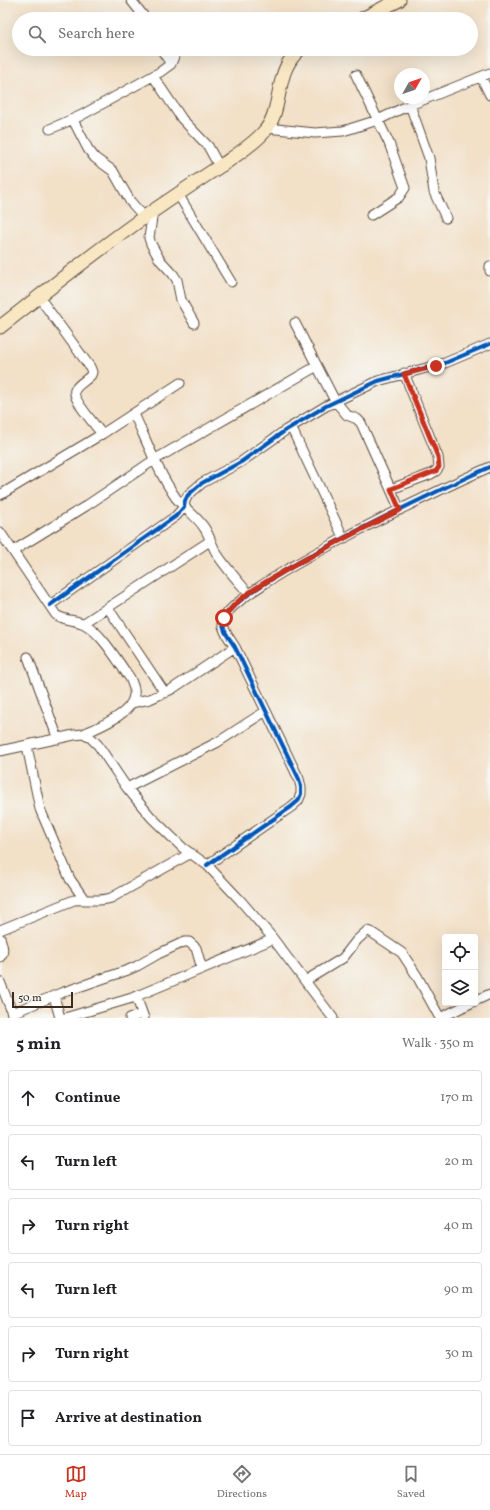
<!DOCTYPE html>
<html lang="en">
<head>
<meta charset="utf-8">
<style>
  :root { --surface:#fff; --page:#f6f6f6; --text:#202124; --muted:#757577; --line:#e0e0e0; --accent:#c8321e }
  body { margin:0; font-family:Vollkorn,serif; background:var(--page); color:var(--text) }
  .controls { position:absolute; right:12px; bottom:12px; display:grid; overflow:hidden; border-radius:4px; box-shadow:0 4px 16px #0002 }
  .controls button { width:36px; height:36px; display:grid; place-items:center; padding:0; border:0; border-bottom:1px solid var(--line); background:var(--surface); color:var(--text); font:20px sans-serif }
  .compass { position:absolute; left:394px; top:68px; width:36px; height:36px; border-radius:50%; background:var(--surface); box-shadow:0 4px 16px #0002; rotate:50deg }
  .scale { position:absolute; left:12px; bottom:10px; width:61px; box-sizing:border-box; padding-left:4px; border:2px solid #3b2a1e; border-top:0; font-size:11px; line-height:14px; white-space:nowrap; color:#3b2a1e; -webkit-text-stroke:3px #f6f6f2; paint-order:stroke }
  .stop { position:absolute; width:12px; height:12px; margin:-9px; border:3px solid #c8321e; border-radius:50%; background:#fff }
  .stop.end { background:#c8321e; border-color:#fff; box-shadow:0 1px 4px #0008 }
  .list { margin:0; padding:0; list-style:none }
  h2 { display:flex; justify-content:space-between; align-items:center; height:52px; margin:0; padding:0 16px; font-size:17px }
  h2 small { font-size:13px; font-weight:400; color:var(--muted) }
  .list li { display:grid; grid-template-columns:26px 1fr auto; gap:12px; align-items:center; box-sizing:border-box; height:56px; margin:0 8px 8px; padding:0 8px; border:1px solid var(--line); border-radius:4px }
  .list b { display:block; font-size:15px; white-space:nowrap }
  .list em { font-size:13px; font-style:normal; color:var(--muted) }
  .icon { flex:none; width:22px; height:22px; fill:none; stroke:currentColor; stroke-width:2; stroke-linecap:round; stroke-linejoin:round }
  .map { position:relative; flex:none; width:490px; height:1018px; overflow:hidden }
  .search { position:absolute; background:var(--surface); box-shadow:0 4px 16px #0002; left:12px; right:12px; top:12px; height:44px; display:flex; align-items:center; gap:10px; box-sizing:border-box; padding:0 14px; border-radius:22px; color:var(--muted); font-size:15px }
  .sheet { height:436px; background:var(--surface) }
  nav { display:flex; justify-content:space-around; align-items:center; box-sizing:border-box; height:56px; border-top:1px solid var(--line); background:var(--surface); font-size:11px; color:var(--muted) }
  nav a { display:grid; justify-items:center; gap:2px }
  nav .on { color:var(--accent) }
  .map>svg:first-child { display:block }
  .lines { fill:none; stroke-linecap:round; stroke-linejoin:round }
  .minor-casing { stroke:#564537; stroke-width:11 }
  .secondary-casing { stroke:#564537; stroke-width:15 }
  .minor { stroke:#fff; stroke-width:9 }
  .secondary { stroke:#f9e7c3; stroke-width:13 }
  .cycleway-casing { stroke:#f6f6f2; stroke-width:6 }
  .cycleway { stroke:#0057b8; stroke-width:4 }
  .route { stroke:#c8321e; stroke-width:5 }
</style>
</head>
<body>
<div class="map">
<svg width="490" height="1018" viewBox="0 0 490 1018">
  <rect width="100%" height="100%" fill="#f6f6f2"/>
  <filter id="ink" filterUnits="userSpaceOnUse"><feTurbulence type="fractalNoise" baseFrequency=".025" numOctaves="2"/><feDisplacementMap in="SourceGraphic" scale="8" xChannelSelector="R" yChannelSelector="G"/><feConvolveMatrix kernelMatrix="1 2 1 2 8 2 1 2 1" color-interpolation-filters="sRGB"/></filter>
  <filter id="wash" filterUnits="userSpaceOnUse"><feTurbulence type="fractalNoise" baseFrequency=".012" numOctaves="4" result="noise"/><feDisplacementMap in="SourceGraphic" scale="16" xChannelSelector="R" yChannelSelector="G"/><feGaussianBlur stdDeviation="0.9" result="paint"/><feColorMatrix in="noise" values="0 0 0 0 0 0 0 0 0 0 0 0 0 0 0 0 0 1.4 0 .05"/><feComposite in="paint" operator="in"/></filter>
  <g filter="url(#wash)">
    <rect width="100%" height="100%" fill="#f2e0c7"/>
  </g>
  <g filter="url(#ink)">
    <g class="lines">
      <!-- minor casing -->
      <g class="minor-casing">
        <path id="minor" d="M131,0L146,19
          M161,49L171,64
          M356,75L389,143L405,188L399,197L371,215
          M153,76L182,119L208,146L219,166
          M481,77L490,95
          M410,105L429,158L434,192L446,218
          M73,120L88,149L95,158L113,171L130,201L144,217
          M267,128L315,133L343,131L378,120L403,108L490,73
          M50,129L80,116L160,72L171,64L177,49
          M178,194L231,282
          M153,211L149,238L151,244L160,260L173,274L177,280L181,300L194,323
          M490,266V271
          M39,297L90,367L92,372L91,375C87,380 78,384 75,390C71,398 96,426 102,434
          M295,323L335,401L347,415L357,419L361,423L400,510
          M134,414C147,442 158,472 176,498C185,509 198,517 205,529C210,537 212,546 217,554C226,568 238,581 249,594
          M291,427L344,539
          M391,489L431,474L436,471L439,467L438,457L404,373
          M0,495L102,434L180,383
          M0,532L56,615C67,622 77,619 86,625C103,635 118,662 130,678C133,685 136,691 133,699C129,715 97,728 83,734
          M13,551L86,506L154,460L317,366
          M50,605L176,516L184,507L185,501L188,495L202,483L241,462L286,430L326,406L378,381L445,363L490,344
          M108,608L165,693
          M84,623L210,541
          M28,657L58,739
          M131,703L150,699L172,689L235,647
          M27,746L40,809L70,879L84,899
          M0,751L74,735L83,734L91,738L98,745L127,788L151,817L183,848L207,865L240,900L271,936L333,1018
          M127,788L218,742L266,711
          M207,865L291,807L298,801L301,794V787L299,779L235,647C230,639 221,629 223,620C233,586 449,485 490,467
          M0,930L74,900C87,899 99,902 111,898L191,853
          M0,938C2,944 5,952 0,957
          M305,981L343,958L357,940L367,931L371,932L402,953L417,976L440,1018
          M0,982L10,1007L13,1018
          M54,996L60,1018
          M136,996L144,1018
          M475,1001L490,994
          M12,1013L61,993L128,970L137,966L158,954L184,942H189L196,948L202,969
          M65,1018L132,998L273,939
          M130,1018L142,1014
          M440,1018L471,1003"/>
      </g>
      <!-- secondary casing -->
      <g class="secondary-casing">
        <path id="secondary" d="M362,19L399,0
          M0,327C53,286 104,244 159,207C181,192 203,177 225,163C238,154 252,145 263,133C285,110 272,73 300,49"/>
      </g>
      <!-- minor -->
      <use href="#minor" class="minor"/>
      <!-- secondary -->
      <use href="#secondary" class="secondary"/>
      <!-- cycleway casing -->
      <g class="cycleway-casing">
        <path id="cycleway" d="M50,605L176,516L184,507L185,501L188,495L202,483L241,462L286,430L326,406L378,381L445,363L490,344
          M207,865L291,807L298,801L301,794V787L299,779L235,647C230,639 221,629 223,620C233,586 449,485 490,467"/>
      </g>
      <!-- cycleway -->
      <use href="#cycleway" class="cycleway"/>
    </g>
  </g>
  <g class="lines" filter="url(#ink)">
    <!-- route -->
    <path class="route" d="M224,618C236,598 261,585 281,573C320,550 360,530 400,510L391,489L436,471L439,467L438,457L404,374L436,366"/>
  </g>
</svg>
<div class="controls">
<button><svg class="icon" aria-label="locate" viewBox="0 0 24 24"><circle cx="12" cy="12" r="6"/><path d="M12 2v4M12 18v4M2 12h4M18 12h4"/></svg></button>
<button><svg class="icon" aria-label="layers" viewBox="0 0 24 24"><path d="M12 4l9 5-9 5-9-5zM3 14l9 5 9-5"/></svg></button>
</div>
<svg class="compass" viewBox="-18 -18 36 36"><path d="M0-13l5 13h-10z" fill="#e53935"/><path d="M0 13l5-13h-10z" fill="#757577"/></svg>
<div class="scale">50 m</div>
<div class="stop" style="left:224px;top:618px"></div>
<div class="stop end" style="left:436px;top:366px"></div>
<div class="search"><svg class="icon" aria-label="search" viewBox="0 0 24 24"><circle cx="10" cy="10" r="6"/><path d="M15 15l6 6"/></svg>Search here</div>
</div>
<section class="sheet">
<h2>5 min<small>Walk · 350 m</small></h2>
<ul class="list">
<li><svg class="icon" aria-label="ahead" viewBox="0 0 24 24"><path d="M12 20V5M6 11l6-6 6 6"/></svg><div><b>Continue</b></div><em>170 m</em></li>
<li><svg class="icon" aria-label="left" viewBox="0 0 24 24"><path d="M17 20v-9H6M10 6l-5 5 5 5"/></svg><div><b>Turn left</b></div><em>20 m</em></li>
<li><svg class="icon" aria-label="right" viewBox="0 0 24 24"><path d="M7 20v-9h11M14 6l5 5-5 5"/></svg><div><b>Turn right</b></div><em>40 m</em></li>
<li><svg class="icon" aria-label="left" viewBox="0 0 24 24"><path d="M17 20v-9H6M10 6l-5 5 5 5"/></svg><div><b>Turn left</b></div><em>90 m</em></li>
<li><svg class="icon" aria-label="right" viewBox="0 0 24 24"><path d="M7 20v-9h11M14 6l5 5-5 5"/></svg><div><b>Turn right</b></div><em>30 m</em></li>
<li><svg class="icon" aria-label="arrive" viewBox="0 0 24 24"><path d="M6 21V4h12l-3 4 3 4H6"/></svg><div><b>Arrive at destination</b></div></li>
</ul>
</section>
<nav>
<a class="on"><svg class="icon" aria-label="map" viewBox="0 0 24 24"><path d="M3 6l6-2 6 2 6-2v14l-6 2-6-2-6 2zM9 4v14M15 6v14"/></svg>Map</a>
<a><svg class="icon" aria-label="directions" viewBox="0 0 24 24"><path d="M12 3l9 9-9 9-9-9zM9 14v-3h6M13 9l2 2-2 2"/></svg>Directions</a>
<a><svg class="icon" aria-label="saved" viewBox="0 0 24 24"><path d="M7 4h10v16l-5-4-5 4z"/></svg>Saved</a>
</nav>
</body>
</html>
